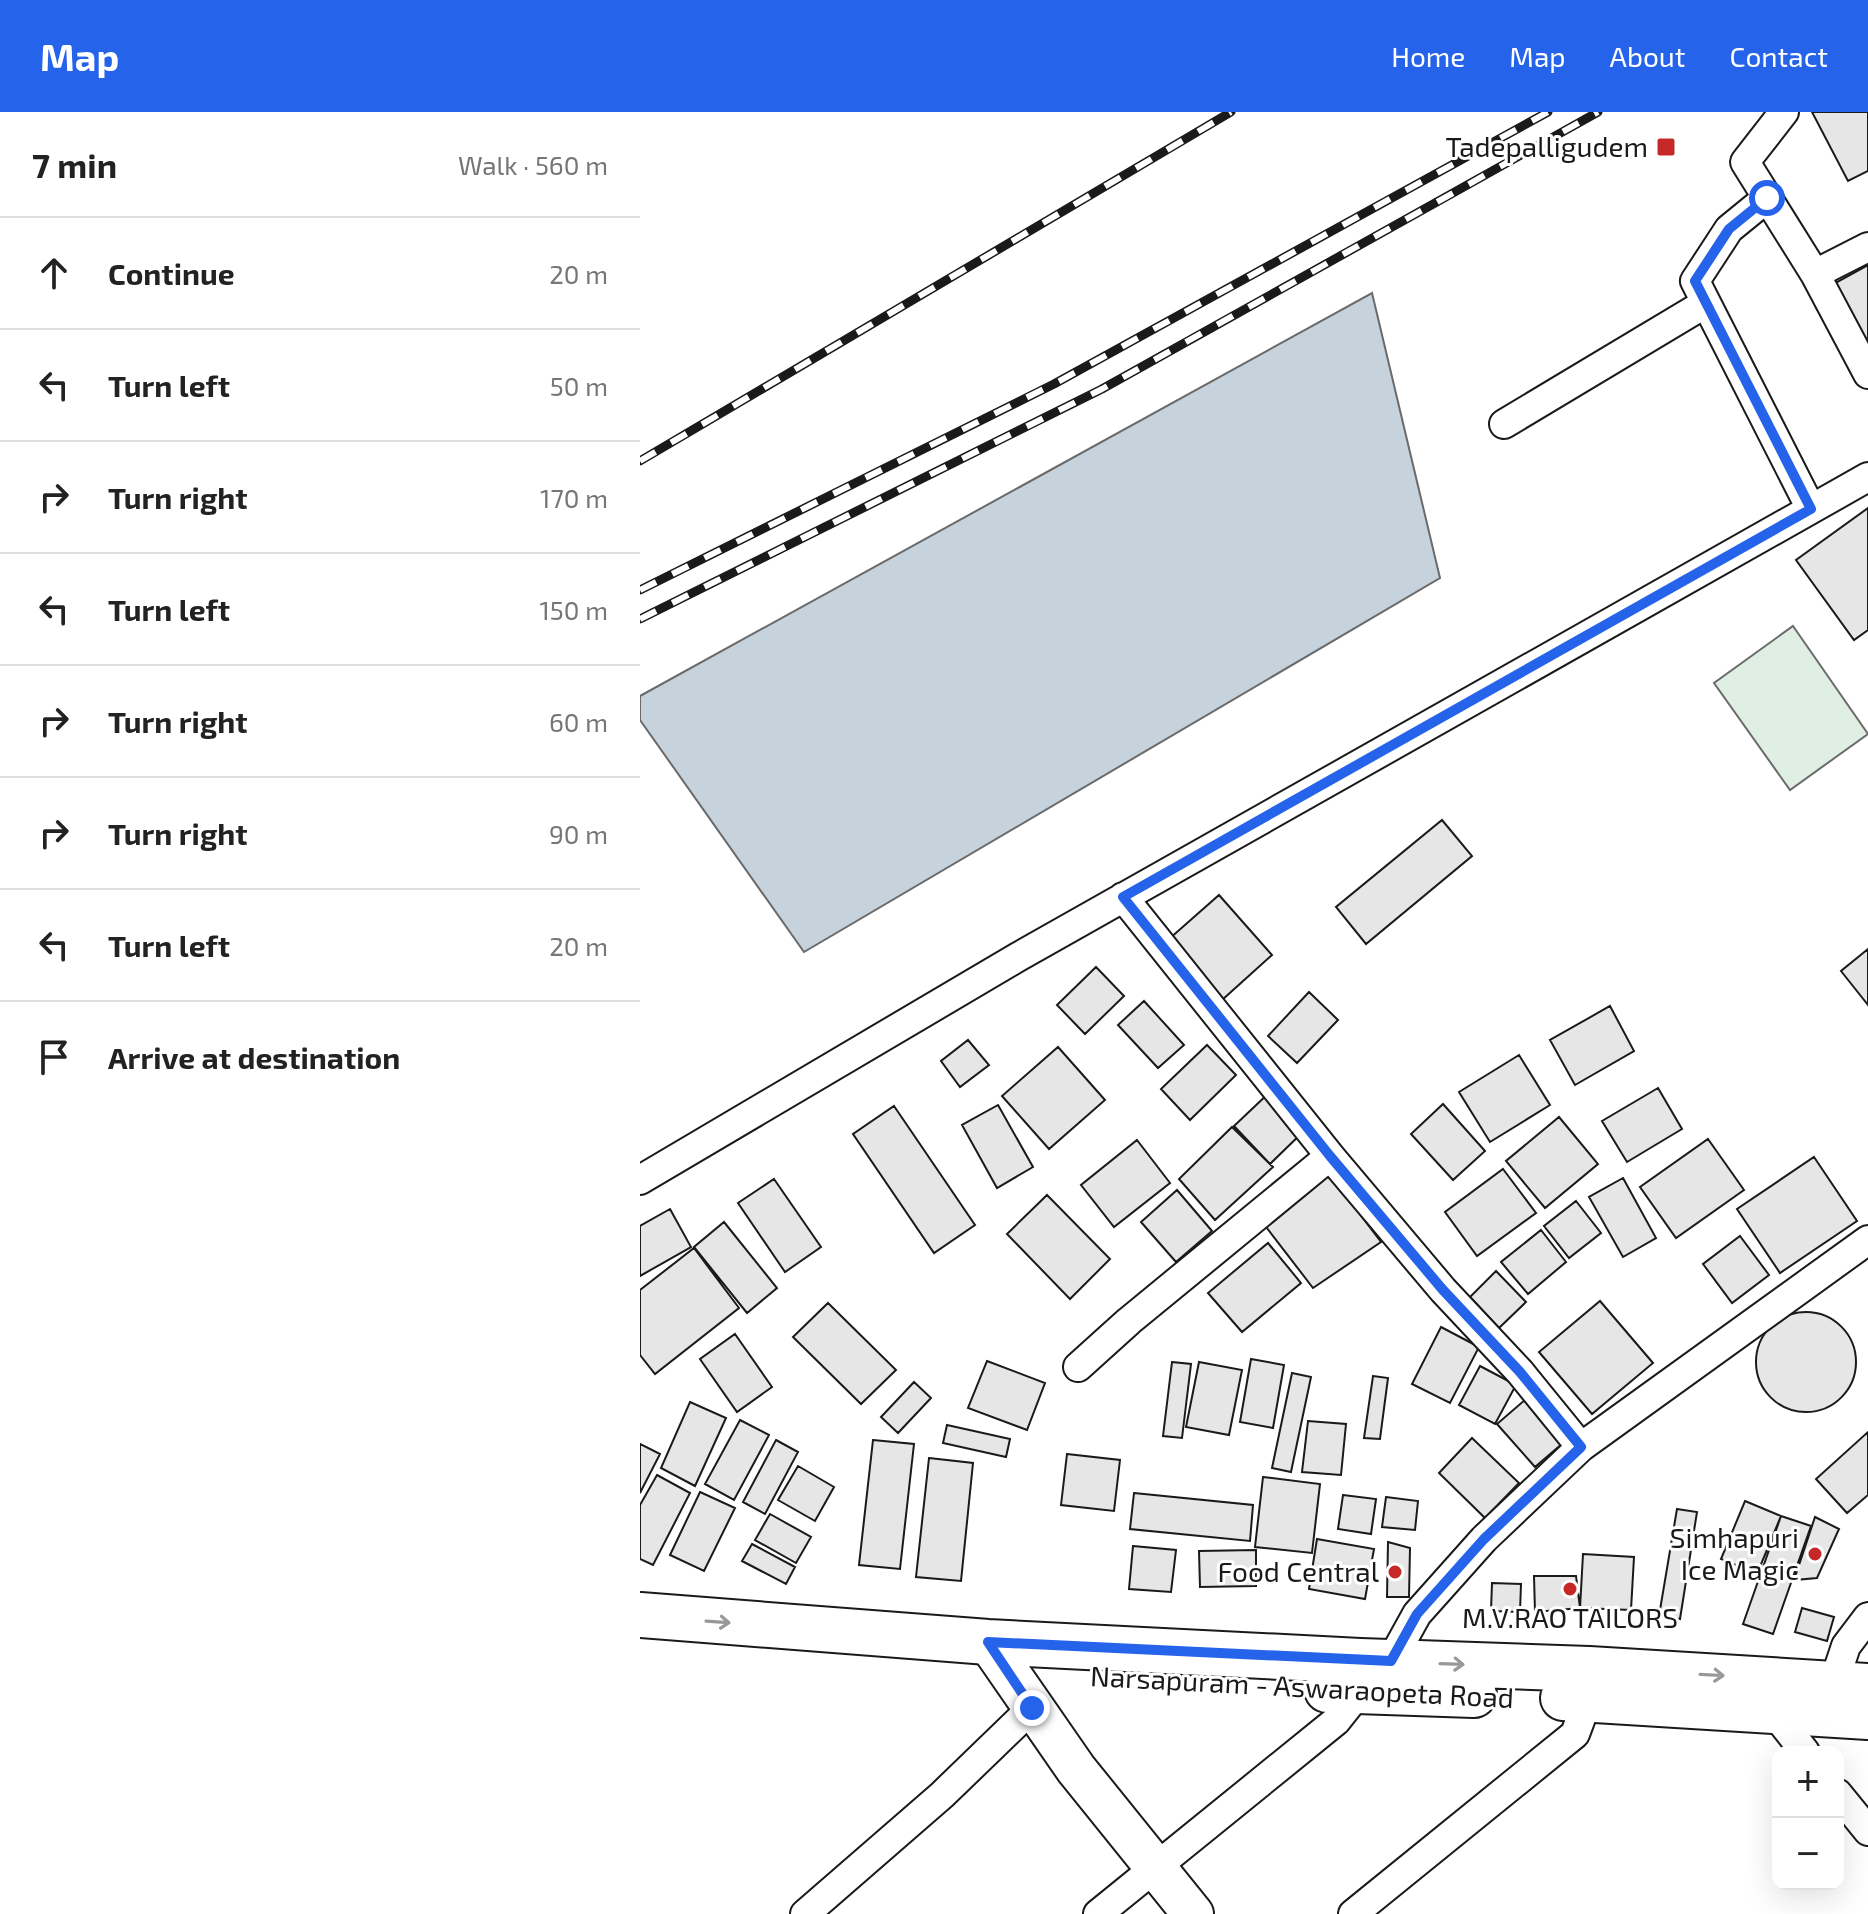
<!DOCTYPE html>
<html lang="en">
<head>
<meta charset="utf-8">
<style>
  :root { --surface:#fff; --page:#f2f2f2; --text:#222; --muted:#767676; --line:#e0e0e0; --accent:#2563eb }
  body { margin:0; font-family:"Exo 2",sans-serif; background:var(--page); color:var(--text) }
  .controls { position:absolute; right:24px; bottom:24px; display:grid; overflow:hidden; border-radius:16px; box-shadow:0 8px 32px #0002 }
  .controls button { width:72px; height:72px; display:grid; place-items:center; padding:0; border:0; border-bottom:2px solid var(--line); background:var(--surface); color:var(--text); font:40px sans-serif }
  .stop { position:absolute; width:24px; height:24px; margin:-18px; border:6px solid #2563eb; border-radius:50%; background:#fff }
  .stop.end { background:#2563eb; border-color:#fff; box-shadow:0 2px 8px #0008 }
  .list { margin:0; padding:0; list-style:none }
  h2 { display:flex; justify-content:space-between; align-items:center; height:104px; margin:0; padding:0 32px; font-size:34px }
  h2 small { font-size:26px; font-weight:400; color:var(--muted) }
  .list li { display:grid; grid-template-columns:52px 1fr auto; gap:24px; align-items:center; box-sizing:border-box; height:112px; padding:0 32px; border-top:2px solid var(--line) }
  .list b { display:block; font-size:30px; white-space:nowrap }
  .list em { font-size:26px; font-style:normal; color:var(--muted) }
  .icon { flex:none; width:44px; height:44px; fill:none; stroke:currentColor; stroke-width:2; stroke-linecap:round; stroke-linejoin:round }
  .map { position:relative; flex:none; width:1228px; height:1802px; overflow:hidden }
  header { display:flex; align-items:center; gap:48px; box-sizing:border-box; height:112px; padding:0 40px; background:var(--accent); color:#fff }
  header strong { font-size:38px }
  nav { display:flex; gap:44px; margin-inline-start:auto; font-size:28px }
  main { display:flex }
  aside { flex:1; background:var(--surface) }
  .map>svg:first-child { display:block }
  .green { fill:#e0efe3; stroke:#6a6a6a; stroke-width:2 }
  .water { fill:#c6d2dc; stroke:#6a6a6a; stroke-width:2 }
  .building { fill:#e6e6e6; stroke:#1a1a1a; stroke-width:2 }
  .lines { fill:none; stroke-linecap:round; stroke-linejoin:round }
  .street-casing { stroke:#1a1a1a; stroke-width:32 }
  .secondary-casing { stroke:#1a1a1a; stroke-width:44 }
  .primary-casing { stroke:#1a1a1a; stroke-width:48 }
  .street { stroke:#fff; stroke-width:28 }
  .secondary { stroke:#fff; stroke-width:40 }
  .primary { stroke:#fff; stroke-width:44 }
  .rail-casing { stroke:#1a1a1a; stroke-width:9 }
  .rail { stroke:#fff; stroke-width:6; stroke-dasharray:18; stroke-linecap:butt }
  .oneway { stroke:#989898 }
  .route { stroke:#2563eb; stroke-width:10 }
  .poi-dot { fill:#c62828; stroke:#fff; stroke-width:3 }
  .labels { text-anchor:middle; stroke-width:6; stroke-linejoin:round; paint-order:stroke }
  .poi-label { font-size:28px; fill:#1a1a1a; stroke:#fff; text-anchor:end }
  .street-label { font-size:28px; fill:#1a1a1a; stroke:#fff }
</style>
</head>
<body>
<header>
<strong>Map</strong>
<nav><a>Home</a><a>Map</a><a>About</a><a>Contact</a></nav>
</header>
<main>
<aside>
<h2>7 min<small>Walk · 560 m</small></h2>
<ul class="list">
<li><svg class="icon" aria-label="ahead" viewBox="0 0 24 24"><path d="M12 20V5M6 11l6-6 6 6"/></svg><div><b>Continue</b></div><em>20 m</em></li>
<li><svg class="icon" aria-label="left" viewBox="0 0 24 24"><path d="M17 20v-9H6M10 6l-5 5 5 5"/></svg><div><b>Turn left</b></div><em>50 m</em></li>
<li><svg class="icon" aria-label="right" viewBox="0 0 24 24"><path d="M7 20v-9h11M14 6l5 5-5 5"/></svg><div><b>Turn right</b></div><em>170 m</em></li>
<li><svg class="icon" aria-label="left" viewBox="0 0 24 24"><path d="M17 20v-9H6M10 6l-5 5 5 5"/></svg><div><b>Turn left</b></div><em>150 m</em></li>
<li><svg class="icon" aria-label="right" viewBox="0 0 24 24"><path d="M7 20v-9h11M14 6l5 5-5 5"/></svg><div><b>Turn right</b></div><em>60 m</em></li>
<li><svg class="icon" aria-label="right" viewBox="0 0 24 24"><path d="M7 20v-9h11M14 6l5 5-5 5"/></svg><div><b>Turn right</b></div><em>90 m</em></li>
<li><svg class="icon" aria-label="left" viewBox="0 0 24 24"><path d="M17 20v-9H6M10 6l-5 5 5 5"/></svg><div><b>Turn left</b></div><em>20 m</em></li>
<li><svg class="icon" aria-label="arrive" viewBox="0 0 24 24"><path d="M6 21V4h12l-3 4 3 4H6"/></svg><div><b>Arrive at destination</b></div></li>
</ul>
</aside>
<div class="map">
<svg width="1228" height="1802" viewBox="0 0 1228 1802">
  <rect width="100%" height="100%" fill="#fff"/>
  <!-- green -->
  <path class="green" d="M1153,514L1228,622L1150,678L1074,571Z"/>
  <!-- water -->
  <path class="water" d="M732,181L800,466L164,840L0,608V584Z"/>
  <!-- building -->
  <path class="building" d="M1172,0H1228V59L1208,69Z
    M1228,153V236L1192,173Z
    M1228,396V518L1214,528L1156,448Z
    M802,708L832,744L726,832L696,795Z
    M579,783L632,843L582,888L529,827Z
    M1228,837V893L1201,859Z
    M456,855L484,884L445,922L417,893Z
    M669,880L698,908L657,951L628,924Z
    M504,889L544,933L518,956L478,913Z
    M970,894L994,939L935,973L910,928Z
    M328,928L349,953L320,975L301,949Z
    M567,933L596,963L550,1008L521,977Z
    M418,935L465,988L409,1037L362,984Z
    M879,943L910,993L850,1030L819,980Z
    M1018,976L1042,1017L987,1050L962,1009Z
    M631,979L667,1016L630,1052L594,1014Z
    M803,992L845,1039L813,1068L771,1022Z
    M358,993L393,1055L357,1076L322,1013Z
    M254,994L335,1113L294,1141L213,1022Z
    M919,1005L958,1052L905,1096L866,1049Z
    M592,1015L633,1055L575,1108L539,1067Z
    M1068,1027L1104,1078L1036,1126L1000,1075Z
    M497,1028L530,1071L474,1115L441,1073Z
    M1174,1045L1217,1109L1140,1161L1097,1097Z
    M863,1057L896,1101L837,1144L805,1100Z
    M688,1060L741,1130L673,1176L623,1111Z
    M983,1066L1016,1126L983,1145L949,1085Z
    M134,1067L181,1135L145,1160L98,1091Z
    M537,1078L572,1119L536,1150L501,1110Z
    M407,1083L470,1147L430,1187L367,1122Z
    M936,1089L961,1121L929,1146L904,1114Z
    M30,1097L51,1135L0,1164V1114Z
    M84,1110L137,1176L107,1201L54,1135Z
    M901,1118L926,1150L888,1182L861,1150Z
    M1100,1124L1129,1163L1092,1191L1063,1152Z
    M628,1131L661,1171L602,1220L568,1181Z
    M54,1136L99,1196L15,1262L0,1243V1178Z
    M856,1159L886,1190L859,1216L830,1185Z
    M960,1189L1013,1251L952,1302L899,1240Z
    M188,1191L256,1258L221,1292L153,1225Z
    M1116 1250a50 50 0 1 1 100 0a50 50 0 1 1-100 0Z
    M801,1215L839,1235L810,1291L772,1272Z
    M95,1222L132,1275L97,1300L60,1247Z
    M611,1247L644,1253L633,1316L600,1310Z
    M347,1249L405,1271L387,1318L328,1296Z
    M532,1250L551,1252L542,1326L523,1324Z
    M559,1250L602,1258L589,1323L546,1315Z
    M840,1254L876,1273L855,1312L819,1293Z
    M652,1261L671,1265L651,1360L632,1356Z
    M733,1264L748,1266L740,1327L724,1326Z
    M274,1270L291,1286L258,1321L241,1305Z
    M886,1287L923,1331L895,1355L857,1312Z
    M50,1290L86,1306L55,1374L21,1356Z
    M100,1308L129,1323L94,1388L65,1372Z
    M668,1309L706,1312L701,1363L662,1360Z
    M307,1313L370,1327L366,1345L303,1331Z
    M1228,1320V1383L1207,1401L1176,1367Z
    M832,1326L879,1371L845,1406L799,1361Z
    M136,1328L158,1340L125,1402L103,1390Z
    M233,1328L274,1332L260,1457L219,1453Z
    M0,1332L20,1342L0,1381Z
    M427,1342L480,1348L474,1399L421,1393Z
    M289,1346L333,1351L321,1469L276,1465Z
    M158,1354L194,1375L175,1409L138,1388Z
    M17,1363L50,1381L13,1453L0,1447V1393Z
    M623,1365L680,1372L672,1441L615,1435Z
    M60,1380L95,1396L64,1459L30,1443Z
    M494,1381L613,1393L610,1429L490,1417Z
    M703,1383L736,1387L731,1422L698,1417Z
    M746,1385L778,1389L775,1418L742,1415Z
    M1105,1389L1141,1404L1117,1462L1081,1447Z
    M1037,1397L1057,1400L1040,1507L1019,1504Z
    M130,1402L171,1425L156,1451L115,1428Z
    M1141,1404L1171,1414L1133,1522L1103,1512Z
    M1175,1405L1199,1417L1177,1466L1154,1468Z
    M677,1427L734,1437L725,1487L669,1477Z
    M748,1430L770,1436L769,1485H747Z
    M112,1432L155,1455L146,1472L102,1449Z
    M493,1434L536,1438L531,1480L489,1477Z
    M616,1438V1474L560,1475L559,1439Z
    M943,1442L994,1445L991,1498L940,1496Z
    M894,1464H936L940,1496L895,1500Z
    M852,1471L881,1472L880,1500L851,1499Z
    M1162,1496L1194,1505L1187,1529L1155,1520Z"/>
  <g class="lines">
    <!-- street casing -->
    <g class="street-casing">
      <path id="street" d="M1144,0L1105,50L1175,162L1228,135
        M1127,86L1089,117L1055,169L1171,397
        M1175,162L1228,262
        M864,312L1066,191
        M483,785L690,1044L803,1178L880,1260L941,1335
        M0,1068L378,845L1228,365
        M438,1255L489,1209L690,1044
        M751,1549L777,1502L844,1427L941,1335L1228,1128
        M1193,1573L1206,1534L1228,1505
        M1132,1598L1165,1640
        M1198,1682L1228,1719
        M165,1802L302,1683L392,1596
        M458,1802L696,1609L719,1580
        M713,1802L935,1622L948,1587"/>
    </g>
    <!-- secondary casing -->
    <g class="secondary-casing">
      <path id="secondary" d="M348,1530L436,1657L553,1802"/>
    </g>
    <!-- primary casing -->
    <g class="primary-casing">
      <path id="primary" d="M0,1503L348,1530L720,1549L949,1557L1228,1574
        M687,1578L834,1583
        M923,1586L1228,1605"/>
    </g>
    <!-- street -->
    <use href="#street" class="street"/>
    <!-- secondary -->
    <use href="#secondary" class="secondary"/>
    <!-- primary -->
    <use href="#primary" class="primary"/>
    <!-- rail casing -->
    <g class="rail-casing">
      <path id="rail" d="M0,349L591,0
        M0,478L414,272L908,0
        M0,507L462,277L958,0"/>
    </g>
    <!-- rail -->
    <use href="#rail" class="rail"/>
  </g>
  <!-- one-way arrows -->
  <defs><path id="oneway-shaft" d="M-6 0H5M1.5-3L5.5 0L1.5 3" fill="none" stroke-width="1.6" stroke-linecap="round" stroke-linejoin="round" transform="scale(2)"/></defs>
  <g class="oneway">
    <use href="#oneway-shaft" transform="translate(78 1510) rotate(4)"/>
    <use href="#oneway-shaft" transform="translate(812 1552) rotate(2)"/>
    <use href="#oneway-shaft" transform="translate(1072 1563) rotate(3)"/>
  </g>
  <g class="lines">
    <!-- route -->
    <path class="route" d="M392,1596L348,1530L751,1549L777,1502L844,1427L941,1335L880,1260L803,1178L690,1044L483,785L1171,397L1055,169L1089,117L1127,86"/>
  </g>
  <!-- markers -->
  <g class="poi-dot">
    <rect x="1016" y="25" width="20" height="20" rx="4"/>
    <circle cx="1175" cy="1442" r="8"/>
    <circle cx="755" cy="1460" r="8"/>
    <circle cx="930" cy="1477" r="8"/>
  </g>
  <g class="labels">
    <!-- poi labels -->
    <g class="poi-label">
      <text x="1008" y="45">Tadepalligudem</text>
      <text x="1159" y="1436">Simhapuri<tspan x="1159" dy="32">Ice Magic</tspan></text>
      <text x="739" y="1470">Food Central</text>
      <text x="930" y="1516" text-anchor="middle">M.V.RAO TAILORS</text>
    </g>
    <!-- street labels -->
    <g class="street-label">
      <text transform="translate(662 1575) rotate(3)" y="10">Narsapuram - Aswaraopeta Road</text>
    </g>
  </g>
</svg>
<div class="controls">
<button>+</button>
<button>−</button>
</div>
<div class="stop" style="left:1127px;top:86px"></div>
<div class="stop end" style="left:392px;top:1596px"></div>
</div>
</main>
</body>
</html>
